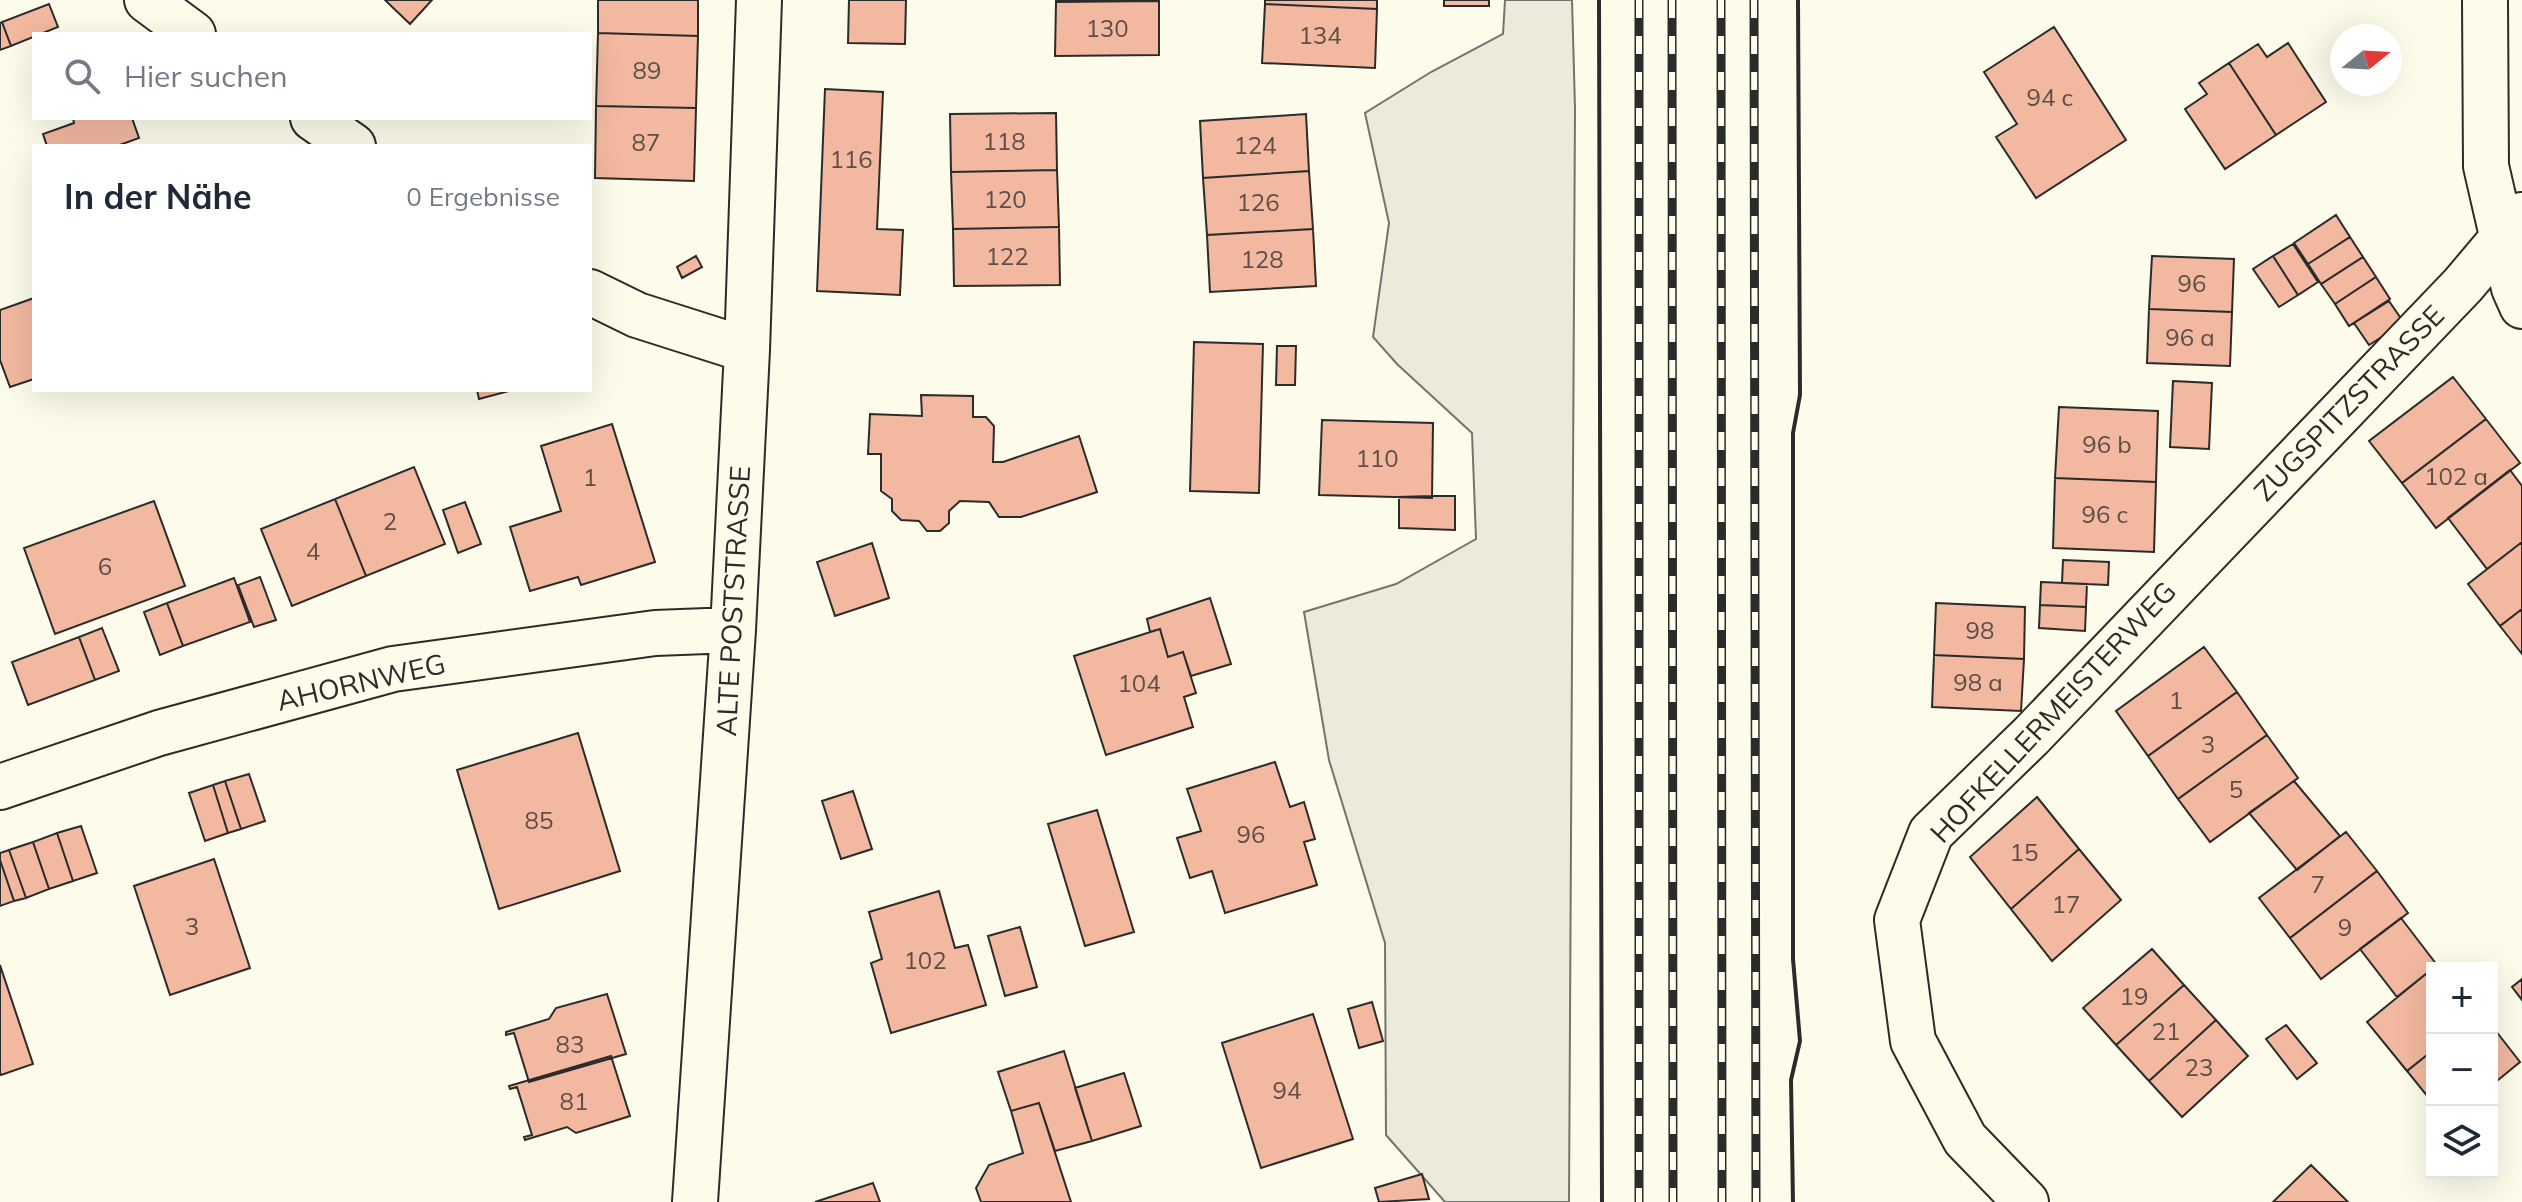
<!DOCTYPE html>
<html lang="de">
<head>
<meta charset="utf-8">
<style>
  :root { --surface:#fff; --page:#f2f2f3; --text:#1f2937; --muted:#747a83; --line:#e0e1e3 }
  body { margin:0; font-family:Mulish,sans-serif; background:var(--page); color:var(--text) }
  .controls { position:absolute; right:24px; bottom:24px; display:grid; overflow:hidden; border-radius:0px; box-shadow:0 8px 32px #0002 }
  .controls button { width:72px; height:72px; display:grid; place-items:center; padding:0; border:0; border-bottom:2px solid var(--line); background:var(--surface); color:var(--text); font:40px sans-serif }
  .compass { position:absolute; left:2330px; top:24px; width:72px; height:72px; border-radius:50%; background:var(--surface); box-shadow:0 8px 32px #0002; rotate:72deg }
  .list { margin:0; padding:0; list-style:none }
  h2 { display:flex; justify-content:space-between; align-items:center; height:104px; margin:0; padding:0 32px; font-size:34px }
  h2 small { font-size:26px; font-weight:400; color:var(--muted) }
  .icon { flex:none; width:44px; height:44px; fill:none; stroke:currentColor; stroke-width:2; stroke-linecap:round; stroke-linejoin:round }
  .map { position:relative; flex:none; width:2522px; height:1202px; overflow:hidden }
  .search { position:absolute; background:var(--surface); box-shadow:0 8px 32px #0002; left:32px; top:32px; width:560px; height:88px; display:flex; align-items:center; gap:20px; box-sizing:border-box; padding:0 28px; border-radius:0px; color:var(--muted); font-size:30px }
  .panel { position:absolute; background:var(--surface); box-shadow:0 8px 32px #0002; left:32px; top:144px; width:560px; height:248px; border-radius:0px }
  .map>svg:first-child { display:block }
  .green { fill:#ecebdb; stroke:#74746e; stroke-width:2 }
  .building { fill:#f2b8a0; stroke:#2b2b2b; stroke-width:2 }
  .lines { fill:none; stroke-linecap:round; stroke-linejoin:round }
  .minor-casing { stroke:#2b2b2b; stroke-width:48 }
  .minor { stroke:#fdfbea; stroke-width:44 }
  .rail-casing { stroke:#2b2b2b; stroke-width:9 }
  .rail { stroke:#fdfbea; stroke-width:6; stroke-dasharray:18; stroke-linecap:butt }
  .wall { stroke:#2b2b2b; stroke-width:4 }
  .labels { text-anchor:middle; stroke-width:6; stroke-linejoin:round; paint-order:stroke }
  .number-label { font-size:24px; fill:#5d4e48 }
  .street-label { font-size:28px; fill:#2b2b2b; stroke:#fdfbea }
</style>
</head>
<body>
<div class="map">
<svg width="2522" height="1202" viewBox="0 0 2522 1202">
  <rect width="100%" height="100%" fill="#fdfbea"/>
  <!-- green -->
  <path class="green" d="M1505,0H1572L1575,108L1569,1202H1445L1386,1135L1385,943L1329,760L1304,612L1396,584L1476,539L1472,433L1397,364L1373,337L1389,223L1365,113L1431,72L1503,34Z"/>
  <!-- building -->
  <path class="building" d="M385,0H432L410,24Z
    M598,0H698V36L598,33Z
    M849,0H906L905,44L848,43Z
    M1056,0H1159V1L1056,2Z
    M1265,0H1377V9L1265,4Z
    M1444,0H1489V6H1444Z
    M1159,1V55L1055,56L1056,2Z
    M49,4L58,27L11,46L2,22Z
    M1265,4L1377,9L1375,68L1262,63Z
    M2,22L11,46L0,50V23Z
    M2054,27L2126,140L2036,198L1996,137L2017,124L1984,72Z
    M598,33L698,36L696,108L596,106Z
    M2288,43L2326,102L2276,135L2229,63L2258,44L2267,57Z
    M2229,63L2276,135L2225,169L2185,109L2207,94L2199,83Z
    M825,89L883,92L877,229L903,230L900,295L817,291Z
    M596,106L696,108L694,181L595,178Z
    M1056,113L1057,170L951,172L950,114Z
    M1306,114L1309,171L1203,178L1200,121Z
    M73,118H132L139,138L117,146H47L43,134L74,123Z
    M1057,170L1059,227L953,229L951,172Z
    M1309,171L1313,229L1207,235L1203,178Z
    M2336,215L2350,237L2308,264L2294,243Z
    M1059,227L1060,285L954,286L953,229Z
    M1313,229L1316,286L1210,292L1207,235Z
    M2350,237L2363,257L2321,284L2308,264Z
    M2293,244L2318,282L2298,295L2273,256Z
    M696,256L702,267L682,278L677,267Z
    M2152,256L2234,259L2232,312L2149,309Z
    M2273,256L2298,295L2279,307L2253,269Z
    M2363,257L2376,277L2335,304L2321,284Z
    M2376,277L2390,299L2349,326L2335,304Z
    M34,298V379L10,387L0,360V310Z
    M2389,301L2404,323L2369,345L2354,323Z
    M2149,309L2232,312L2230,366L2147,363Z
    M1194,342L1263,344L1259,493L1190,491Z
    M1277,346H1296L1295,385H1276Z
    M2453,377L2486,419L2402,483L2369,441Z
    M2173,381L2212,383L2209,449L2170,447Z
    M477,390H513L479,399Z
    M921,395L973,396V417H986L994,426L993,462H1003L1079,436L1097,492L1021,517H999L989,502L960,501L949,511V523L940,531H927L919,521L901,520L892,511V499L881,491V454H868L870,414L922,416Z
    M2059,407L2158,411L2156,482L2055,478Z
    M2486,419L2520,463L2436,528L2402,483Z
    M1322,420L1433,423L1432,498L1319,495Z
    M612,424L655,562L581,585L578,577L530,591L510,527L561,511L541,446Z
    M414,467L445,544L366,576L335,499Z
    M2510,470L2522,486V542L2487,569L2448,518Z
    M2055,478L2156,482L2154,552L2053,548Z
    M1432,496H1455V530L1399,528V497Z
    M335,499L366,576L292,606L261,529Z
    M154,501L185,586L55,634L24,548Z
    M465,502L481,544L458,553L443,510Z
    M2522,542V609L2500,626L2468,584Z
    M872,543L889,598L835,616L817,562Z
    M2063,560L2109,562L2108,585L2062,583Z
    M260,577L276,620L254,627L238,585Z
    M234,578L250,622L183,646L167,603Z
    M2041,582L2087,584L2086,607L2040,605Z
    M1210,598L1231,664L1191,676L1183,652L1168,657L1160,629L1150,632L1147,619Z
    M167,603L183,646L160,655L144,612Z
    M1936,603L2025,607L2024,659L1934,655Z
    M2040,605L2086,607L2085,631L2039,628Z
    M2522,609V654L2500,626Z
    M102,628L119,671L95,680L79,637Z
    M1160,629L1168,657L1183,652L1196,693L1184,697L1193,727L1106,755L1074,656Z
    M79,637L95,680L28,705L12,662Z
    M2204,647L2237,692L2148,756L2116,711Z
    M1934,655L2024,659L2021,711L1932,707Z
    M2237,692L2267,735L2178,799L2148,756Z
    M578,733L620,871L499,909L457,770Z
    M2267,735L2298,778L2210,842L2178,799Z
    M1275,762L1290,807L1304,802L1315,839L1304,842L1317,885L1225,913L1212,871L1190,878L1177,838L1201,831L1187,789Z
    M249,774L265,821L241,829L225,781Z
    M225,781L241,829L228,833L213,785Z
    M2294,781L2340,836L2297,870L2249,813Z
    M213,785L228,833L205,841L189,793Z
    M853,791L872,849L841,859L822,801Z
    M2037,797L2079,849L2011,909L1970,857Z
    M1097,810L1134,932L1085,946L1048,824Z
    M81,826L97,873L73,881L57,833Z
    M2346,832L2377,871L2290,938L2259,898Z
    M57,833L73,881L49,889L33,842Z
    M33,842L49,889L26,898L9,850Z
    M2079,849L2121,900L2052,961L2011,909Z
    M9,850L26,898L14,901L0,860V853Z
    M214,859L250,968L170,995L134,886Z
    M0,860L14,901L0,906Z
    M2377,871L2408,913L2321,979L2290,938Z
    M939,891L955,948L968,945L986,1005L891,1033L871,963L882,959L869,912Z
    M2401,918L2437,965L2397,997L2360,949Z
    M1020,927L1037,987L1005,996L988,936Z
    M2152,949L2184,985L2116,1045L2083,1008Z
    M0,965L33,1064L1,1075L0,1073Z
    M2432,969V1051L2407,1071L2367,1022Z
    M2522,979V1000L2512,987Z
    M2184,985L2216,1020L2149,1081L2116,1045Z
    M607,994L626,1054L529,1082L514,1033L506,1035V1032L549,1019L556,1008Z
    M1372,1002L1383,1041L1359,1048L1348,1009Z
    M1313,1014L1353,1139L1261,1168L1222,1043Z
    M2216,1020L2248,1056L2182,1117L2149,1081Z
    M2286,1025L2317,1063L2297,1079L2266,1039Z
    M2492,1026L2520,1062L2492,1085Z
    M1064,1051L1092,1141L1055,1151L1039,1103L1011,1111L998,1072Z
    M2432,1051V1102L2407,1071Z
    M611,1056L630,1116L576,1133L567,1127L525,1140L524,1137L532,1135L517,1087L510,1089L509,1086Z
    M1124,1073L1141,1126L1092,1141L1075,1088Z
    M1039,1103L1071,1202H981L976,1188L989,1165L1023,1153L1011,1111Z
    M2311,1165L2348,1202H2273Z
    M1422,1174L1429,1199L1379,1202L1375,1188Z
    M873,1183L880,1202H815Z"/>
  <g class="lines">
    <!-- minor casing -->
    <g class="minor-casing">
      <path id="minor" d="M147,0L193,34
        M2485,0L2486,166L2514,288L2522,306
        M313,118L353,146
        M590,292L637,315L747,350
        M0,787L159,733L393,669L655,633L733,630
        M695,1202L733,630L747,350L759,0
        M2026,1202L1965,1139L1913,1041L1897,920L1931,833L2031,736L2463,285L2522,215"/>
    </g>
    <!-- minor -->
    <use href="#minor" class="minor"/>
    <!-- rail casing -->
    <g class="rail-casing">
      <path id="rail" d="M1639,0V1202
        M1672,0L1673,1202
        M1721,0L1722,1202
        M1754,0L1756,1202"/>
    </g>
    <!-- rail -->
    <use href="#rail" class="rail"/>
    <!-- wall -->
    <path class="wall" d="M1599,0L1602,1202
      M1793,1202L1791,1080L1800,1041L1793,959V433L1800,395L1798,0"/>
  </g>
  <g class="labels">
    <!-- number labels -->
    <g class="number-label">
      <text x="1107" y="37">130</text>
      <text x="1320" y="44">134</text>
      <text x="647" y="79">89</text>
      <text x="2050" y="106">94 c</text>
      <text x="1004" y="150">118</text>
      <text x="646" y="151">87</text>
      <text x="1255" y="154">124</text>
      <text x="851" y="168">116</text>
      <text x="1005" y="208">120</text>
      <text x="1258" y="211">126</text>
      <text x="1007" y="265">122</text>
      <text x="1262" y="268">128</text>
      <text x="2192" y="292">96</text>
      <text x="2190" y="346">96 a</text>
      <text x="2107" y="453">96 b</text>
      <text x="1377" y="467">110</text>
      <text x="2456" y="485">102 a</text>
      <text x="590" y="486">1</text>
      <text x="2105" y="523">96 c</text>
      <text x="390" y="530">2</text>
      <text x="313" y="560">4</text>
      <text x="105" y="575">6</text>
      <text x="1980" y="639">98</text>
      <text x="1978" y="691">98 a</text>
      <text x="1139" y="692">104</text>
      <text x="2176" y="709">1</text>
      <text x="2208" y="753">3</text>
      <text x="2236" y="798">5</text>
      <text x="539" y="829">85</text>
      <text x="1251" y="843">96</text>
      <text x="2024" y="861">15</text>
      <text x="2318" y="893">7</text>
      <text x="2066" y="913">17</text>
      <text x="192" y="935">3</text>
      <text x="2345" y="936">9</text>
      <text x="925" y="969">102</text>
      <text x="2134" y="1005">19</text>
      <text x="2166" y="1040">21</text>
      <text x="570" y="1053">83</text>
      <text x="2199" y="1076">23</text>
      <text x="1287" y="1099">94</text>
      <text x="574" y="1110">81</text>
    </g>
    <!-- street labels -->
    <g class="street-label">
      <text transform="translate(2349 403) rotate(-46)" y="10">ZUGSPITZSTRASSE</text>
      <text transform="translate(733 601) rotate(-87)" y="10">ALTE POSTSTRASSE</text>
      <text transform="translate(361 682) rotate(-13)" y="10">AHORNWEG</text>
      <text transform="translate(2053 712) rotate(-47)" y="10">HOFKELLERMEISTERWEG</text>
    </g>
  </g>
</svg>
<div class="controls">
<button>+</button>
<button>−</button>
<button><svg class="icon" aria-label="layers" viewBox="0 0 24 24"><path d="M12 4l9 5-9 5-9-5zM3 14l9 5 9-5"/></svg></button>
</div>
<svg class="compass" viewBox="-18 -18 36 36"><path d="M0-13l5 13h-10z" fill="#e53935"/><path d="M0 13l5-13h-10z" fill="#747a83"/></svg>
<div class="search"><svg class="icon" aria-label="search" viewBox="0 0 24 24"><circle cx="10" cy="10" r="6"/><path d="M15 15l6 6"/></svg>Hier suchen</div>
<section class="panel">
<h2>In der Nähe<small>0 Ergebnisse</small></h2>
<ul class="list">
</ul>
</section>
</div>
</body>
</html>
